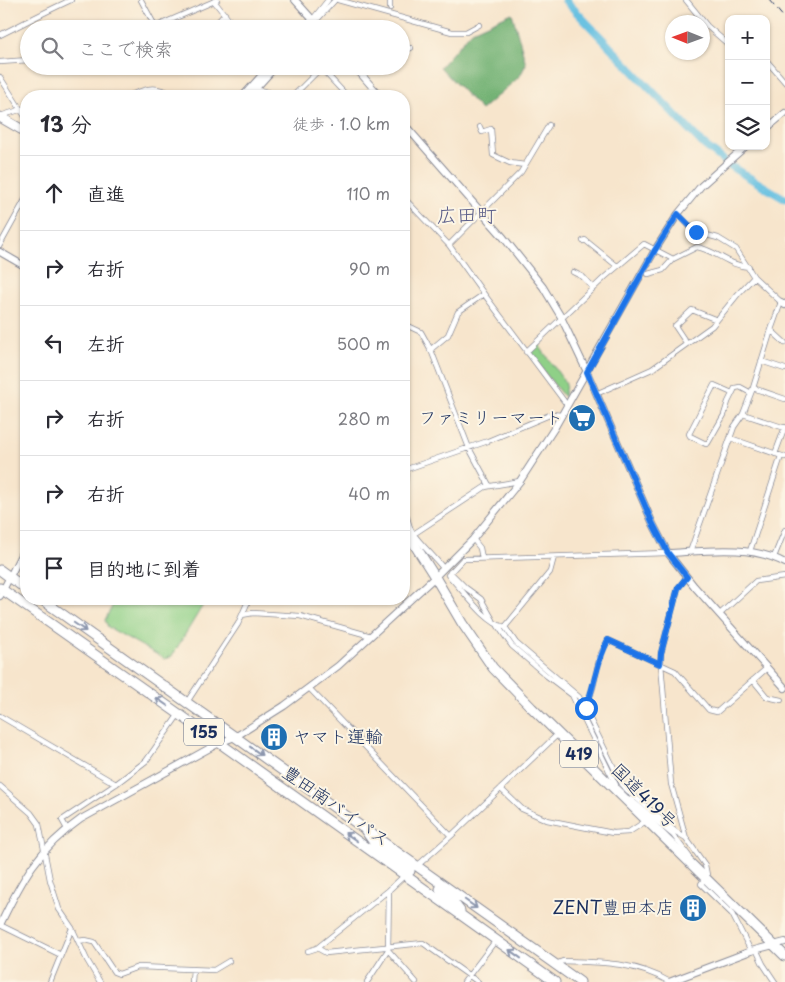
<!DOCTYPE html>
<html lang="ja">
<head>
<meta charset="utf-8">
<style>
  :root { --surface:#fff; --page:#f7f7f7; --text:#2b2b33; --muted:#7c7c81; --line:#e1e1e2 }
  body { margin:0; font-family:"Playpen Sans","Klee One",sans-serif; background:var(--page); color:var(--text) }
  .controls { position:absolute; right:15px; top:15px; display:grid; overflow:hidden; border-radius:10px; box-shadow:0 1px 4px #0004 }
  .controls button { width:45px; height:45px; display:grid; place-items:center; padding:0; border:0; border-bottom:1px solid var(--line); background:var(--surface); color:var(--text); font:25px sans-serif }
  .compass { position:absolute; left:665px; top:15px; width:45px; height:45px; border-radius:50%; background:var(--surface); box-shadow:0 1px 4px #0004; rotate:271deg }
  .stop { position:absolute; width:15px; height:15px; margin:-11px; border:4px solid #1a73e8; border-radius:50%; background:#fff }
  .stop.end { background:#1a73e8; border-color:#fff; box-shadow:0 1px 5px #0008 }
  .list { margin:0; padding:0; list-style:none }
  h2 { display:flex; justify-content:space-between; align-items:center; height:65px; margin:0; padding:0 20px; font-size:21px }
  h2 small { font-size:16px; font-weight:400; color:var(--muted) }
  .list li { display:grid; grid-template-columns:32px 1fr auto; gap:15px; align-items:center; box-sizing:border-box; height:75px; padding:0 20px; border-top:1px solid var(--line) }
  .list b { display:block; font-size:19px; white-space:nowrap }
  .list em { font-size:16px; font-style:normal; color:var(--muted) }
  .icon { flex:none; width:28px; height:28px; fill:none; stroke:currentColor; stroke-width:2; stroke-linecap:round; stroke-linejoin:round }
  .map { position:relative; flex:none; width:785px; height:982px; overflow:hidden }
  .search { position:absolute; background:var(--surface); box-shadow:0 1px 4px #0004; left:20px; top:20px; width:390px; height:55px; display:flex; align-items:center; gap:12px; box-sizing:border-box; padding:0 18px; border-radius:28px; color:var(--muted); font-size:19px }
  .panel { position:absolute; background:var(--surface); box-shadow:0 1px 4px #0004; left:20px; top:90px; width:390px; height:515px; border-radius:20px }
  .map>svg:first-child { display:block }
  .green { fill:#8fd087; stroke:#558072 }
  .forest { fill:#73b274; stroke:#477069 }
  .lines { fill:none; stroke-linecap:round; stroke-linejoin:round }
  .river { stroke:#63bfe1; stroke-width:8 }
  .street-casing { stroke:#898a95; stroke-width:6 }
  .secondary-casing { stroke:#898a95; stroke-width:8 }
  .highway-casing { stroke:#898a95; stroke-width:11 }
  .street { stroke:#fff; stroke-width:4.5 }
  .secondary { stroke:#fff; stroke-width:6 }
  .highway { stroke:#fff; stroke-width:9 }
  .rail { stroke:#1b2f5e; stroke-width:1; stroke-dasharray:8 4; stroke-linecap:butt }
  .oneway { stroke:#8d97ae }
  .route { stroke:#1a73e8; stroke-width:6 }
  .labels { text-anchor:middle; stroke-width:4; stroke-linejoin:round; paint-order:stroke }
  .shield { fill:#fcf5e5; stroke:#5e6a86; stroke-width:1 }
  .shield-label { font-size:16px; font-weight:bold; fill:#1b2f5e }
  .poi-label { font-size:18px; fill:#1b2f5e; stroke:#fcf5e5; text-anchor:end }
  .street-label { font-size:18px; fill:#1b2f5e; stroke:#fcf5e5 }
  .quarter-label { font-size:20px; fill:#5c5f8a; stroke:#fcf5e5 }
</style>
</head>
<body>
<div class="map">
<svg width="785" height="982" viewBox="0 0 785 982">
  <rect width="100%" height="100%" fill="#fcf5e5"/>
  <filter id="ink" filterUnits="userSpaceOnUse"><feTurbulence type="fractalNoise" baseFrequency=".02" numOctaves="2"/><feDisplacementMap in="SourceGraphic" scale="10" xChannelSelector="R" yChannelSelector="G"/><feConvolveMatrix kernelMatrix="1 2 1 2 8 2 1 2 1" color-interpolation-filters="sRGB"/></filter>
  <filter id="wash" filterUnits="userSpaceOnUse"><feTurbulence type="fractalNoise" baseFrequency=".0096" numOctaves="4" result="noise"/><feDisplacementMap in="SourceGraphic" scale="20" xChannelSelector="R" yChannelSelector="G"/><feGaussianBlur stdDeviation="1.12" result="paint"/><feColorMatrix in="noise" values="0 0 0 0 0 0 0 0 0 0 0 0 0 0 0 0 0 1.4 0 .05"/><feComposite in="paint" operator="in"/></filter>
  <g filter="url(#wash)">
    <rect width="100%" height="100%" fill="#f7e5cc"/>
    <!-- green -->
    <path class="green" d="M538,344L566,384L564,397L530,354Z
      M116,599H201L203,605L172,656L165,659L108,627L105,620Z"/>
    <!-- forest -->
    <path class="forest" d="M512,13L526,64L520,76L481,110L440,67L472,31Z"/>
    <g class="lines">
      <!-- river -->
      <path class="river" d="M565,0L704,145L735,169L785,199"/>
    </g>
  </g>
  <g filter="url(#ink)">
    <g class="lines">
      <!-- street casing -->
      <g class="street-casing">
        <path id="street" d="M141,0L155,26
          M338,0L452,32H466L479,25
          M390,0V8
          M686,0L707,26L729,45
          M214,1L236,29
          M313,19L328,0
          M315,22L335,0
          M212,28L225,14
          M150,29L217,0
          M0,35C24,23 47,11 71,0
          M401,52L411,48
          M766,60L785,82
          M0,62L29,60
          M258,66L263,73
          M0,77L26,118
          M253,91C260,89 269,91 275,96
          M129,96C150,86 156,86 177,96
          M293,96L321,68L347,96
          M0,116L26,108
          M480,127L482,132L491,129L493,155L510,163L525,165
          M404,198L449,245L484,294L567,405
          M678,214L695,232L718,238L736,249L754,277L781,302L771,330L753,388L743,414L734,427L690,552
          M583,241L585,240L617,266
          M0,245L26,198
          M449,245L521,172L549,125
          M573,272L583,277L593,288
          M648,274L663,270L673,259
          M404,324L421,332L431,350L469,448L489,485
          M771,330L785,343
          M687,344L675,326L692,310L717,320
          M430,350L448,335L458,312L484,294
          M526,352L605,277L644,244L673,259L697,247C717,251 729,266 749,267
          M761,361L785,369
          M753,388L785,399
          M732,393L714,385L689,434L690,436L706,444L708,443L724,415L728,402L735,388L740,387L751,393
          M596,394L652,369L712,326L738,294L754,277
          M743,414L785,428
          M730,438L785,457
          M775,454L785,427
          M404,470L488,441L552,414L561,415
          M404,500L406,469
          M404,510C408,517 408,525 412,532C421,545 433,555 443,568
          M409,537L485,487L520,481
          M473,539L480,548L482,558
          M750,551L781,456
          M668,553L466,559H463L448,575C461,588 487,625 505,627L516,643L579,697L622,784L627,790L676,832L686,838
          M774,557L785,530
          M450,572L466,588L481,599L493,620
          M687,577L678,588L661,653V664L671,784L686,838L705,865L707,875L701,884L732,914L751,951
          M720,614L756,581L785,577
          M242,615L253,613L300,616L371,636
          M498,626L512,646L547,676L572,695L616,785
          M505,627L550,572L554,557
          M753,680L767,697L781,700
          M310,689L451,836
          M187,702L238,624L249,599
          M586,708L593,687L600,656L608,640L675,671L709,710L717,712L767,668
          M0,716L116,784
          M0,786L31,813L39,824L50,880L59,909L72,928L87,960L100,982
          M501,789L522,809L547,820L613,833L629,832L646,821
          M630,799L673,835L689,856
          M67,829L62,820L116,784L146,761L179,714
          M417,866L451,836L558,734
          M0,925L61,955
          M78,941L85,940L94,942L114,972L119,974L138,967L214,970L229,961
          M317,948L326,953L423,943L478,982
          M756,949L763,964L775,982
          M388,950L416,982
          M308,951L317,948L389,890L405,875
          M556,964L563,961C600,962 636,962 670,982
          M50,982L72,928
          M192,982L193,969
          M367,982L388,950L389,890
          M464,982L496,940"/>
      </g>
      <!-- secondary casing -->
      <g class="secondary-casing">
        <path id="secondary" d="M295,0L321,29
          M304,29L313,19
          M354,66L380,96
          M243,96L270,66
          M249,96L276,66
          M404,124L504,238L543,287L561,317L587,372L653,524L668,553L694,586L785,688
          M766,129L785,113
          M0,252L26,267
          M781,302L785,305
          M668,553C705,551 751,544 785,563
          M0,596L26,545
          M0,925C22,879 38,849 81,819L219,743L235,737L284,706L338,666L435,577L473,539L520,481L555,427L655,250L678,214L701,186L746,146
          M669,982L751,951L785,942"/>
      </g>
      <!-- highway casing -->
      <g class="highway-casing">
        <path id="highway" d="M0,117L26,132
          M404,528L435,577L462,623L493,668L532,708L785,956
          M0,570L26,589
          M0,588L179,714L555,982
          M41,599L580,982
          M365,830L377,847L410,871
          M440,889L451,899L460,911"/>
      </g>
      <!-- street -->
      <use href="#street" class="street"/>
      <!-- secondary -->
      <use href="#secondary" class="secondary"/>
      <!-- highway -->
      <use href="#highway" class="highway"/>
      <!-- rail -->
      <path class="rail" d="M769,0L785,19"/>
    </g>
    <!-- one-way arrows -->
    <defs><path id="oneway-shaft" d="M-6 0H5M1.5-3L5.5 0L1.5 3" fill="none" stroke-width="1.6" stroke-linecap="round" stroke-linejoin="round" transform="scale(1.25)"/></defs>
    <g class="oneway">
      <use href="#oneway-shaft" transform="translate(80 627) rotate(35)"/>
      <use href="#oneway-shaft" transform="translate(162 702) rotate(-145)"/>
      <use href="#oneway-shaft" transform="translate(256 751) rotate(36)"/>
      <use href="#oneway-shaft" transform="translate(351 837) rotate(-145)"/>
      <use href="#oneway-shaft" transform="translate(471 904) rotate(35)"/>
      <use href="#oneway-shaft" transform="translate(515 954) rotate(-144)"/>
    </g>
  </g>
  <g class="lines" filter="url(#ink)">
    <!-- route -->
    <path class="route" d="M586,708C595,684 596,663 608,640L660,664L661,653L678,588L687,577L668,553L653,524L587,372L655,250L678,214L696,232"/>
  </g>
  <!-- icons -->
  <defs>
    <g id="supermarket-disc" transform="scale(1.4375)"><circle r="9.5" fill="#1f6fb2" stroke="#fcf5e5"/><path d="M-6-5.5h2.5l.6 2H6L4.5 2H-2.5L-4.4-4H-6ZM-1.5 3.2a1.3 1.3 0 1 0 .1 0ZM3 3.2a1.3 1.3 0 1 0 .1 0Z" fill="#fff"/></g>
    <g id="building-disc" transform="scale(1.4375)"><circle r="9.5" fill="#1f6fb2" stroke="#fcf5e5"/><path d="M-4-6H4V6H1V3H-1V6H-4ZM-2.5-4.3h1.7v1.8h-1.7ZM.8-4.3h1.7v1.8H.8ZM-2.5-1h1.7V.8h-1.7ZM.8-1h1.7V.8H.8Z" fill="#fff"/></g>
  </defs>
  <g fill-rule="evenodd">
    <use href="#supermarket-disc" x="582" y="418"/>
    <use href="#building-disc" x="274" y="737"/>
    <use href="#building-disc" x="693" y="908"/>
  </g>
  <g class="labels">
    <!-- shield labels -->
    <g class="shield">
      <rect x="184" y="718.5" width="40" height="27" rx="4"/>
      <rect x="560" y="740.5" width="38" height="27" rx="4"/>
    </g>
    <g class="shield-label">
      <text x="204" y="738">155</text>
      <text x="579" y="760">419</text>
    </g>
    <!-- poi labels -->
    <g class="poi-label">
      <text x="563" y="424">ファミリーマート</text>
      <text x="293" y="743" text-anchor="start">ヤマト運輸</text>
      <text x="674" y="914">ZENT豊田本店</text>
    </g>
    <!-- street labels -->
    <g class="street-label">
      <text transform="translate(644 796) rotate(45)" y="6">国道419号</text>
      <text transform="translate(336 806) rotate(35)" y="6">豊田南バイパス</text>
    </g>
    <!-- quarter labels -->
    <g class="quarter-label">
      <text x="467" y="222">広田町</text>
    </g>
  </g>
</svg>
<div class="controls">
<button>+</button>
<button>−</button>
<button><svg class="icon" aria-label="layers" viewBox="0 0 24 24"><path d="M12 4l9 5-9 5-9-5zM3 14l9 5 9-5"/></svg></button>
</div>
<svg class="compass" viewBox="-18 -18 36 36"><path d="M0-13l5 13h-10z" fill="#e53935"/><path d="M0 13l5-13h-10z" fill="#7c7c81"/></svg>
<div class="stop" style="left:586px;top:708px"></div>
<div class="stop end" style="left:696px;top:232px"></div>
<div class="search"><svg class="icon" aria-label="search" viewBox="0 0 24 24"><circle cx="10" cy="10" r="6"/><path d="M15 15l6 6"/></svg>ここで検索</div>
<section class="panel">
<h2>13 分<small>徒歩 · 1.0 km</small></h2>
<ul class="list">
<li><svg class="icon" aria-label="ahead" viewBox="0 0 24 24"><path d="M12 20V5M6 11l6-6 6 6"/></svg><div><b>直進</b></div><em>110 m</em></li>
<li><svg class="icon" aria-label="right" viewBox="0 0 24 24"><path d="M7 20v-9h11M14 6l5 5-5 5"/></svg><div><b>右折</b></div><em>90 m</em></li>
<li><svg class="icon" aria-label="left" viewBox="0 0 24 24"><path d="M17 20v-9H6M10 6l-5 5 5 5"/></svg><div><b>左折</b></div><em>500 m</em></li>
<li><svg class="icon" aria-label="right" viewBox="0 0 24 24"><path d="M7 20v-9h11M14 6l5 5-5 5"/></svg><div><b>右折</b></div><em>280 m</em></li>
<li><svg class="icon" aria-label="right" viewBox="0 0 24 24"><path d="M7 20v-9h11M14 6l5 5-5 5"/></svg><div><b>右折</b></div><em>40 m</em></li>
<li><svg class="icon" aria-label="arrive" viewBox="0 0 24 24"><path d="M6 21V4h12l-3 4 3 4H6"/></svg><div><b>目的地に到着</b></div></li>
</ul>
</section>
</div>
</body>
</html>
